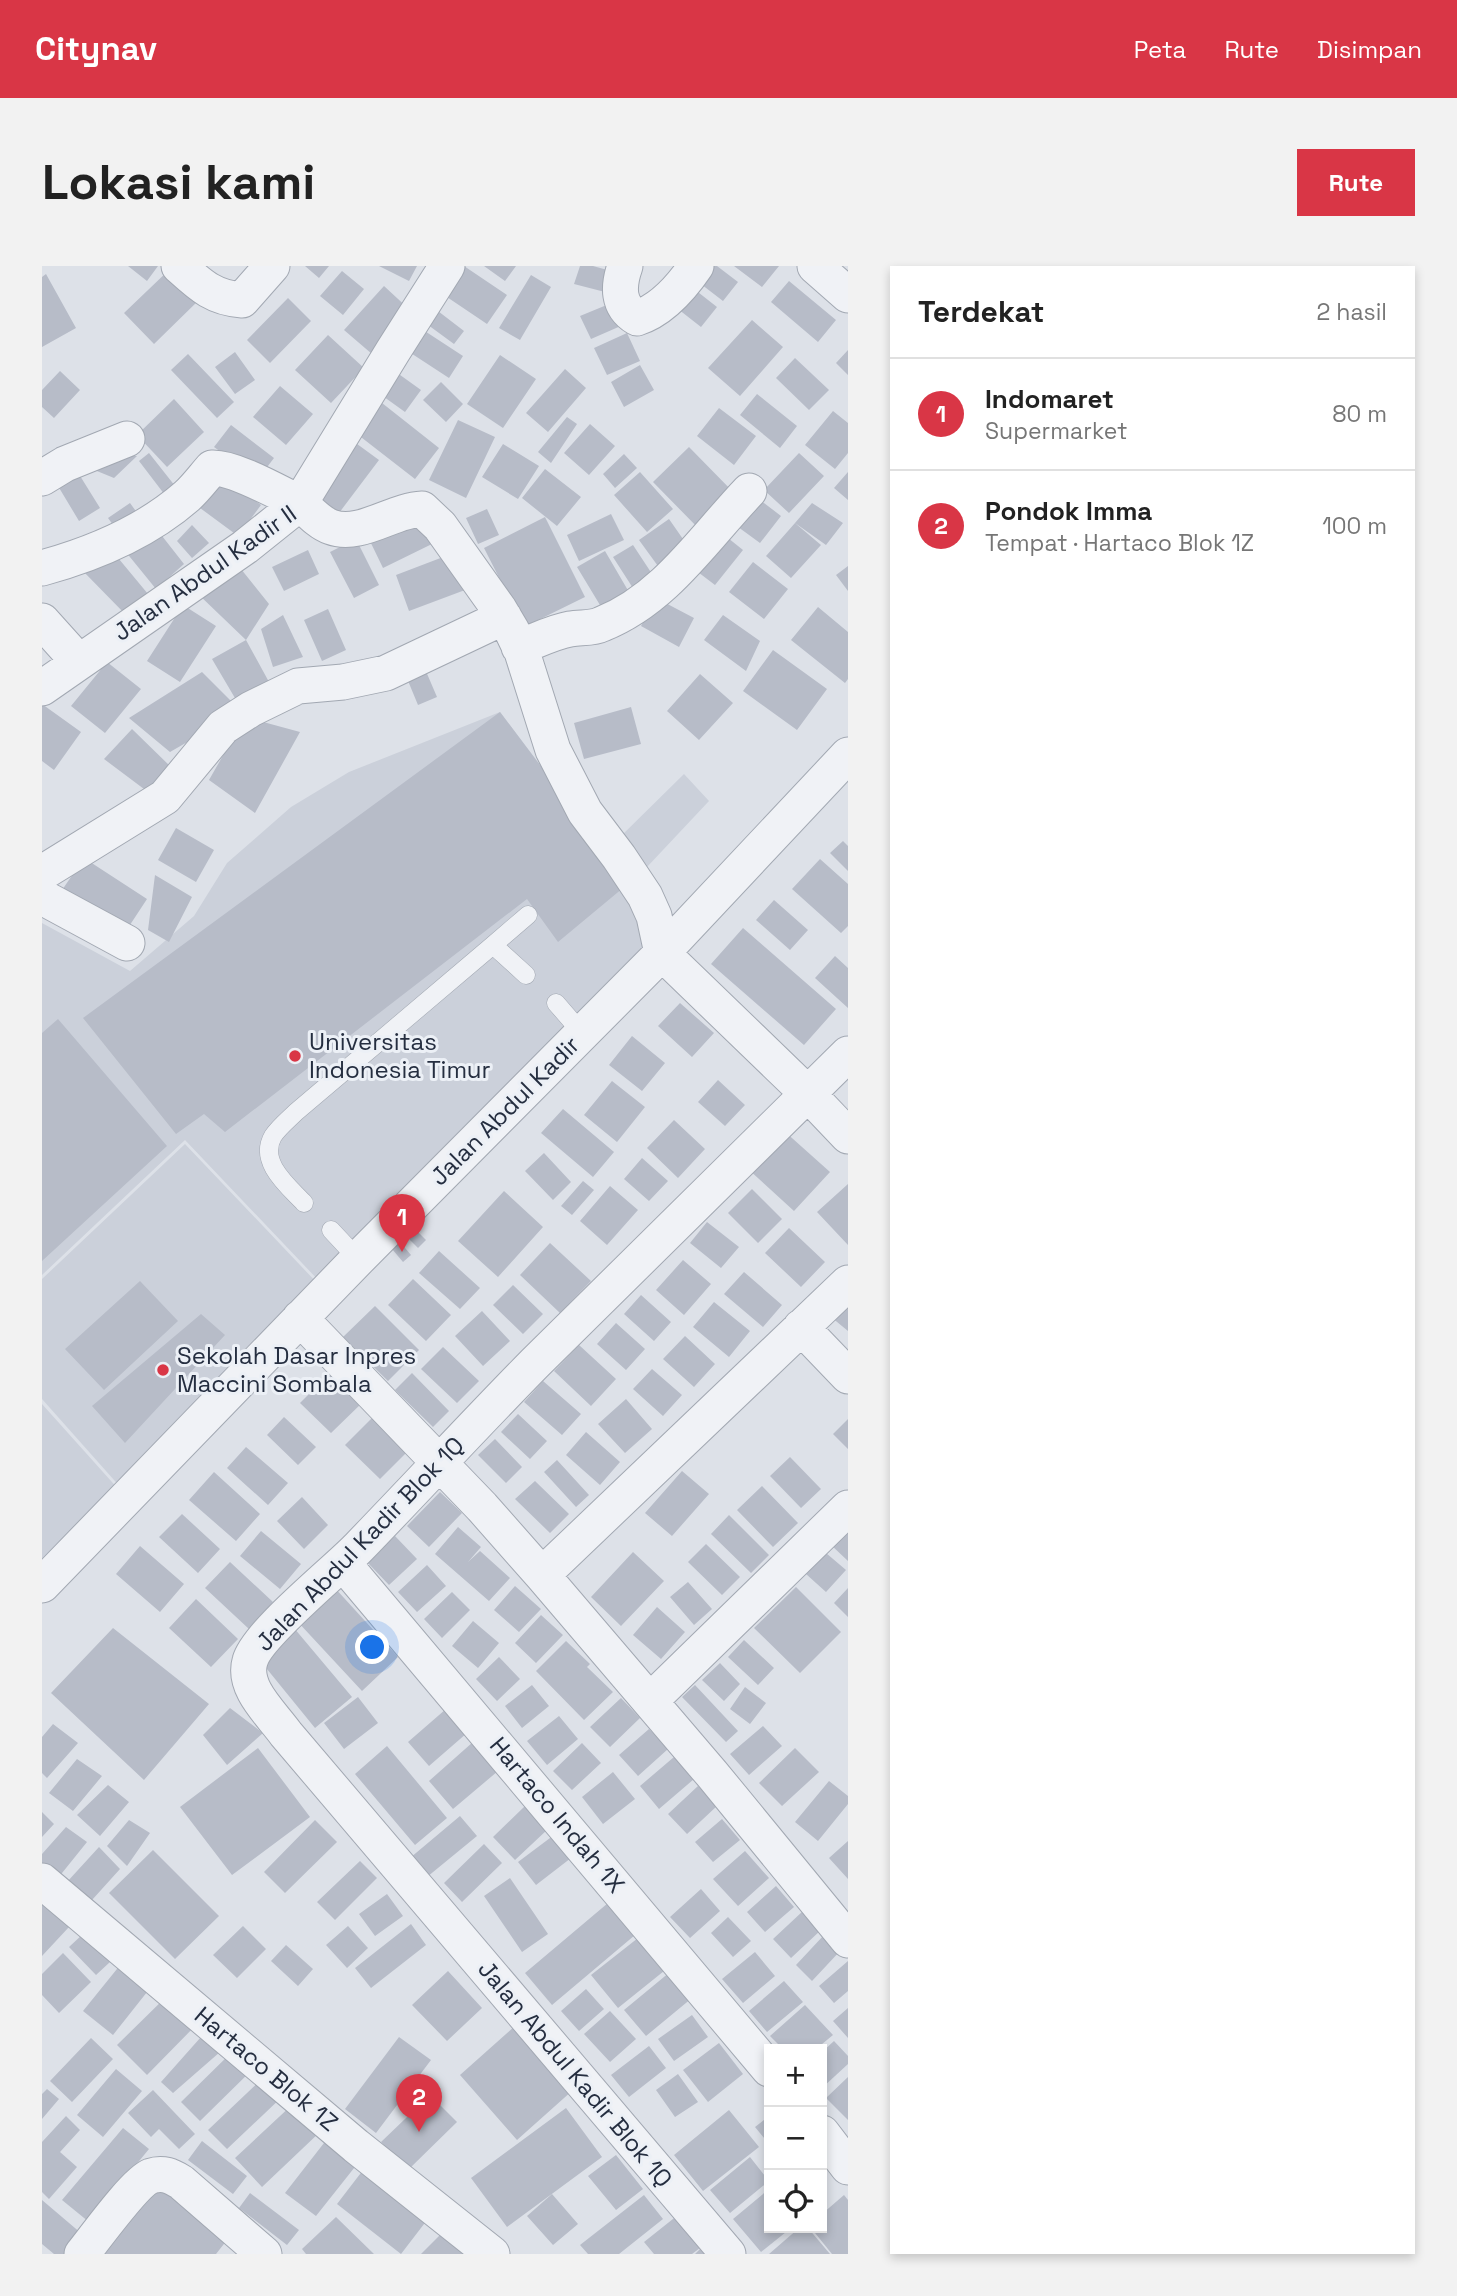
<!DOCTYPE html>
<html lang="id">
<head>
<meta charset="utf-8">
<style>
  :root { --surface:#fff; --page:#f2f2f2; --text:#222; --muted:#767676; --line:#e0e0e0; --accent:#d93646 }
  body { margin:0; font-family:"Space Grotesk",sans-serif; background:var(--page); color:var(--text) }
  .controls { position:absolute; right:21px; bottom:21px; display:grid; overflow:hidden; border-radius:0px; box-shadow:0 4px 10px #0003 }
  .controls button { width:63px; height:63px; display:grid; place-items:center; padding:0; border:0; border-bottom:2px solid var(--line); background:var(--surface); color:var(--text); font:35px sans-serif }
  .you { position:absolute; left:331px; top:1382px; width:24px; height:24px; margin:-18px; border:5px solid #fff; border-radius:50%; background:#1a73e8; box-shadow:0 0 0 10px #1a73e833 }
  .badge { display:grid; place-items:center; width:46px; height:46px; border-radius:50%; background:var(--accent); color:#fff; font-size:23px; font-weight:700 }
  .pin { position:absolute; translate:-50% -58px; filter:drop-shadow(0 2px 4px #0008) }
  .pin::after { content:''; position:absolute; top:37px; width:24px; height:21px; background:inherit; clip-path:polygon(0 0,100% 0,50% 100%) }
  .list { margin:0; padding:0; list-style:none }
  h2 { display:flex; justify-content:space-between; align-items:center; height:91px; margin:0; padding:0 28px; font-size:30px }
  h2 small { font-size:23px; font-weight:400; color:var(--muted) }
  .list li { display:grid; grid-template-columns:46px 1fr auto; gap:21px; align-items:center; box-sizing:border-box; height:112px; padding:0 28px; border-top:2px solid var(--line) }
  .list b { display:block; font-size:26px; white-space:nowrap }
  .list p { margin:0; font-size:23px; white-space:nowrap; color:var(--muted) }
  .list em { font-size:23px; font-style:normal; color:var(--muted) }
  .icon { flex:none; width:38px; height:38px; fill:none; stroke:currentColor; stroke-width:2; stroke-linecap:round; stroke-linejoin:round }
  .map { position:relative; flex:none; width:806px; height:1988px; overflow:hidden; border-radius:0px }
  header { display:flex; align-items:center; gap:42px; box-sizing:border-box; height:98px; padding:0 35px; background:var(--accent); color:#fff }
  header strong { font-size:33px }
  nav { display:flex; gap:38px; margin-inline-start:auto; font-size:24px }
  .intro { display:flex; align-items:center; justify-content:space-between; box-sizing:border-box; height:168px; padding:0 42px }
  h1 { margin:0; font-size:49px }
  .button { padding:18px 32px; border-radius:0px; background:var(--accent); color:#fff; font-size:24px; font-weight:700 }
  main { display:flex; gap:42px; padding:0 42px }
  aside { flex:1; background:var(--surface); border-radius:0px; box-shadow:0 4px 10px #0003 }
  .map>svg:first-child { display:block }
  .built { fill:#cbd0da }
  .building { fill:#b7bcc8 }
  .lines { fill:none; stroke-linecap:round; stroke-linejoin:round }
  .lane-casing { stroke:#a2a8b2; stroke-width:19 }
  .street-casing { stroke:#a2a8b2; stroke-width:37 }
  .lane { stroke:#f0f2f6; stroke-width:18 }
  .street { stroke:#f0f2f6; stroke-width:35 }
  .poi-dot { fill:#d93646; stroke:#ecf0f6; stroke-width:2.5 }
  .labels { text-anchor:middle; stroke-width:6; stroke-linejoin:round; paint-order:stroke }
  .street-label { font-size:24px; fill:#252e40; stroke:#ecf0f6 }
  .poi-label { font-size:24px; fill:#252e40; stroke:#ecf0f6; text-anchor:start }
</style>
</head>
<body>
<header>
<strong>Citynav</strong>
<nav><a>Peta</a><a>Rute</a><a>Disimpan</a></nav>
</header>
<div class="intro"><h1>Lokasi kami</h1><a class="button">Rute</a></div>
<main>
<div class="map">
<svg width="806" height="1988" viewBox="0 0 806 1988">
  <rect width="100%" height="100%" fill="#dde1e8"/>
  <!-- built -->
  <path class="built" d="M458,446L597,630L613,683L279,1017L143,874L0,1009V657L88,705L152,650L185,597L249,541L307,506Z
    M642,508L667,535L605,601L576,573Z
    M143,878L277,1019L80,1223L0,1133V1013Z
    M0,1138L78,1225L0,1307Z"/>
  <!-- building -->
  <path class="building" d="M86,0H116L105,15Z
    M263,0H287L277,12Z
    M337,0H375L367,15Z
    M416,0H422L465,29L445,58L399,27Z
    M442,0H474L463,15Z
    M538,0H551L569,5L563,26L532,18Z
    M667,0H675L696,16L681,35L655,15Z
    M692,0H737L720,21Z
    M129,2L158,33L112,78L82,47Z
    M300,5L322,23L301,49L278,30Z
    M4,8L34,62L0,81V11Z
    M489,9L509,21L478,74L457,62Z
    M747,15L794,54L776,76L729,36Z
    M342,20L369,45L330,88L302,64Z
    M652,23L675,41L659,61L636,43Z
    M246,32L269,55L228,97L205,74Z
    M572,36L581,59L549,73L538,50Z
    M392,42L422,65L412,78L382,56Z
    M710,54L741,81L698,130L666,102Z
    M372,58L421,90L407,112L358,80Z
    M585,67L598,95L565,109L552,82Z
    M286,69L322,102L289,137L253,104Z
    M806,84V109L794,97Z
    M193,86L213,114L193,128L173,101Z
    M146,88L192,136L175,152L129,104Z
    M458,89L494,113L461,162L425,138Z
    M753,92L787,124L767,144L734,112Z
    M598,99L612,124L582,141L569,116Z
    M347,101L379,124L363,146L331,123Z
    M523,103L544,122L506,166L484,147Z
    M18,105L38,124L12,152L0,141V124Z
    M399,116L421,138L404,156L381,134Z
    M238,120L271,148L244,179L211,151Z
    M715,128L755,160L738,182L698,149Z
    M132,133L162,166L125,201L95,169Z
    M340,137L397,182L373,213L315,168Z
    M677,142L714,170L692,199L655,170Z
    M791,145L806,157V187L793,203L763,179Z
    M525,151L535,158L509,197L496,186Z
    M416,154L453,171L424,232L387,214Z
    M548,158L573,180L547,209L522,187Z
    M189,159L232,192L216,213L172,181Z
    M311,175L337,194L297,247L271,229Z
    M461,178L497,200L476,233L440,211Z
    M647,181L696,231L660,266L611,216Z
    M107,187L137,225L126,233L97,195Z
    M757,187L782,210L747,247L722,224Z
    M582,188L595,202L573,222L561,208Z
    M77,190H95L72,212L50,203Z
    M503,203L539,231L515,260L480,232Z
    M35,205L58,242L37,255L13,215Z
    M598,206L631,243L605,266L572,229Z
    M806,206V234L792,222Z
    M177,208L219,239L196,270L154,239Z
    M713,230L739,250L718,277L692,258Z
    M88,237L101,255L79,270L66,252Z
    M770,237L801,257L784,279L753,257L779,279L749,312L724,290L753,257Z
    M445,243L457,269L436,278L424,252Z
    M376,246L392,277L341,302L326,271Z
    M569,248L582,274L537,295L525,269Z
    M503,251L543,331L482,361L442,282Z
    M627,253L650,286L621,307L597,274Z
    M150,259L167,277L150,292L135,275Z
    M113,261L142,298L114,323L79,280Z
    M676,264L701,284L673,319L648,300Z
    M314,273L337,319L312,332L288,286Z
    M591,279L616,317L596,330L571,291Z
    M266,284L277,308L242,325L230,301Z
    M563,285L591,333L564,349L535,301Z
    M72,287L106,328L85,350L39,303Z
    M409,288L423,324L367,345L354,309Z
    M711,296L746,323L722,353L687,326Z
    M806,300V325L794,309Z
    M199,303L227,338L204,374L155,327Z
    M614,332L652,352L637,381L599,360Z
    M141,339L174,360L138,416L105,395Z
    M776,341L806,366V413L803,417L749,374Z
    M286,343L304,384L280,395L262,354Z
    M241,349L261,391L231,401L219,363Z
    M681,349L718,375L704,405L662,374Z
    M204,374L233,427L200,444L170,393Z
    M731,384L785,423L755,464L701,425Z
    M65,396L99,423L63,467L29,440Z
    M383,403L395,431L376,439L364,410Z
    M160,406L199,445L128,486L87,452Z
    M658,408L691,437L657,474L625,445Z
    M0,438L39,466L12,504L0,495Z
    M589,441L599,478L542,493L532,457Z
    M458,446L587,617L516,676L485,633L183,866L162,848L134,868L41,752Z
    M203,451L258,466L213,547L167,514Z
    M90,463L130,502L106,526L62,493Z
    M134,562L172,584L154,616L116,594Z
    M801,575L806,580V605L788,587Z
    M42,592L105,633L82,668L18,627Z
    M778,593L806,618V660L799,667L750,623Z
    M113,609L150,631L127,676L106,664Z
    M732,634L766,664L748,684L714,654Z
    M701,662L794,743L762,779L669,698Z
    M793,690L806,702V742L773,712Z
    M638,737L672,767L650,791L616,760Z
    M16,753L125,880L0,995V767Z
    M590,770L623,797L600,825L567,799Z
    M676,814L703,839L683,860L656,836Z
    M570,815L603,841L575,876L542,849Z
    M521,843L572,886L551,911L499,867Z
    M632,854L663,883L636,912L605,882Z
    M741,864L788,906L752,945L706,903Z
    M502,887L529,916L511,934L483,905Z
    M600,892L626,915L607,935L582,913Z
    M541,915L552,924L530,949L519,940Z
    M806,918V979L775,946Z
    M568,920L596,944L565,979L538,955Z
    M710,923L740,953L716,977L686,947Z
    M462,925L501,961L456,1011L416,975Z
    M665,956L697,981L679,1002L648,977Z
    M367,957L384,974L376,982L359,965Z
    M747,962L783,996L759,1021L723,987Z
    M358,976L369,989L361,996L350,983Z
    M508,977L549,1015L518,1047L478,1009Z
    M397,985L438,1022L418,1043L377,1007Z
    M641,994L669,1018L642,1049L614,1024Z
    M702,1006L740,1039L721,1061L682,1028Z
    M371,1013L409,1049L384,1075L346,1039Z
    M98,1015L136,1055L62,1124L23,1083Z
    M471,1019L501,1048L481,1068L451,1039Z
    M599,1029L629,1056L612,1075L582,1048Z
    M806,1030V1065L789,1051Z
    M672,1036L708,1065L687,1091L651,1061Z
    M333,1040L377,1084L346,1115L301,1071Z
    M440,1045L468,1075L441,1100L413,1070Z
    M159,1048L183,1069L83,1177L50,1140Z
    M574,1057L603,1083L584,1104L555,1078Z
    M643,1070L673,1098L652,1121L621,1093Z
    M537,1079L574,1113L549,1140L512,1105Z
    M401,1081L437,1115L415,1137L379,1103Z
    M610,1103L640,1129L621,1150L591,1123Z
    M290,1105L321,1136L289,1167L258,1137Z
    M370,1107L407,1145L391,1161L353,1124Z
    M501,1115L539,1148L520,1169L482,1136Z
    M584,1133L610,1163L583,1187L556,1158Z
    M476,1148L505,1175L488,1193L459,1166Z
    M242,1151L274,1181L256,1199L225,1169Z
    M330,1152L365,1186L338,1213L303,1179Z
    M806,1153V1183L791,1168Z
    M544,1166L578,1196L558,1219L524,1189Z
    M453,1173L480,1201L464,1217L436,1189Z
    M204,1181L246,1217L226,1239L185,1202Z
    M748,1191L779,1223L759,1242L728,1210Z
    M515,1194L547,1229L534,1241L502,1206Z
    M640,1205L667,1228L630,1270L603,1247Z
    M172,1206L218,1248L194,1275L147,1234Z
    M493,1215L527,1248L508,1267L473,1233Z
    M720,1220L756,1257L731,1281L695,1244Z
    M398,1226L420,1247L387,1281L365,1260Z
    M260,1231L286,1259L262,1283L235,1255Z
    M140,1248L178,1283L156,1307L117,1271Z
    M687,1249L727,1289L709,1307L669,1268Z
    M806,1257V1295L788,1278Z
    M416,1261L439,1281L426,1296L438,1285L468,1312L447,1335L393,1288Z
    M219,1265L259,1298L238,1323L198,1290Z
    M353,1270L375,1293L347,1319L325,1296Z
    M664,1278L698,1311L680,1329L646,1296Z
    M98,1280L142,1318L118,1346L74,1308Z
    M591,1286L622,1315L579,1360L549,1331Z
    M784,1287L804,1304L784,1326L764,1308Z
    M188,1296L231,1336L207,1363L163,1322Z
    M385,1299L404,1320L375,1346L356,1326Z
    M646,1316L670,1343L652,1359L628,1331Z
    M473,1320L499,1343L477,1366L452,1344Z
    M292,1321L356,1391L320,1425L255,1355Z
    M754,1321L799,1366L758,1407L712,1362Z
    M806,1322V1351L792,1337Z
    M410,1326L428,1344L400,1372L382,1353Z
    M154,1333L196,1373L169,1401L127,1362Z
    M615,1341L643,1366L619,1393L591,1369Z
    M499,1349L521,1369L494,1397L473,1377Z
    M431,1355L457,1377L436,1402L410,1380Z
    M71,1362L167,1438L102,1514L9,1427Z
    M252,1362L310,1431L273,1462L216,1392Z
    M702,1374L732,1402L716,1419L686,1391Z
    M524,1375L548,1398L545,1401L571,1426L542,1454L494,1405Z
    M457,1391L478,1413L455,1435L434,1413Z
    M678,1397L698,1418L682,1435L660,1414Z
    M490,1419L507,1440L480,1462L463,1440Z
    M653,1419L696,1465L684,1476L640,1431Z
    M703,1421L724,1437L708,1458L688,1443Z
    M316,1431L336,1457L302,1483L282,1457Z
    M579,1432L598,1452L568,1481L548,1461Z
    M188,1442L221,1467L185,1499L161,1469Z
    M404,1443L425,1467L387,1500L366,1476Z
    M517,1450L536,1473L505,1499L485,1475Z
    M11,1458L36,1477L5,1512L0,1507V1471Z
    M721,1460L740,1480L707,1509L688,1488Z
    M607,1463L626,1483L596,1510L577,1489Z
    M431,1476L456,1505L411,1543L387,1515Z
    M540,1477L559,1497L530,1524L511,1505Z
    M345,1480L405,1552L373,1579L313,1508Z
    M216,1482L268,1551L190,1609L138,1541Z
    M753,1482L777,1506L740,1540L717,1517Z
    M632,1491L652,1513L617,1543L598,1520Z
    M35,1493L60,1510L31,1545L7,1527Z
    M571,1506L593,1533L561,1558L540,1531Z
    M787,1515L806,1530V1538L776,1575L753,1556Z
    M66,1519L87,1536L58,1570L35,1549Z
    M656,1520L675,1540L645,1568L626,1548Z
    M483,1540L506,1563L473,1594L451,1571Z
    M0,1546L12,1558L0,1571Z
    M418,1550L435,1570L385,1611L368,1592Z
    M680,1553L698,1574L671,1596L653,1576Z
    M87,1554L108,1567L85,1600L65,1580Z
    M273,1554L295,1576L243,1627L222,1606Z
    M24,1561L45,1576L16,1612L0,1598V1588Z
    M512,1569L529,1592L494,1619L476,1596Z
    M806,1575V1613L787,1592Z
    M442,1578L460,1597L420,1636L402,1617Z
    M57,1581L78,1603L50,1634L25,1616Z
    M111,1584L177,1650L133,1693L67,1627Z
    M703,1585L727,1612L696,1640L671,1613Z
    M318,1595L335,1612L293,1654L275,1636Z
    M468,1612L506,1668L480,1686L442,1630Z
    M734,1620L752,1641L723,1666L705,1646Z
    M659,1623L678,1645L648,1672L628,1651Z
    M345,1628L361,1650L333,1670L317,1648Z
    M0,1635L27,1661L0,1690Z
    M566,1637L593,1669L510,1739L483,1707Z
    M761,1645L779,1664L749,1692L731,1673Z
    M686,1651L709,1675L691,1691L669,1667Z
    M369,1658L384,1679L329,1722L313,1702Z
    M201,1660L224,1683L195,1712L171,1689Z
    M306,1660L326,1682L305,1702L284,1679Z
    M41,1668L68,1696L54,1709L27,1681Z
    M782,1669L799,1684L770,1715L754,1699Z
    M596,1672L622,1705L576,1742L549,1709Z
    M244,1679L271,1703L256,1720L229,1695Z
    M713,1686L733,1710L701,1737L680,1713Z
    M21,1687L49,1716L17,1747L0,1729V1708Z
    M806,1695V1725L792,1737L777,1720Z
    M79,1698L109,1721L71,1769L41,1745Z
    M406,1705L440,1742L405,1775L370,1739Z
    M628,1706L650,1732L604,1770L582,1744Z
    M742,1715L761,1736L725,1766L707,1745Z
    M544,1723L562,1743L537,1765L519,1745Z
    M129,1726L158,1755L105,1809L75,1779Z
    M763,1739L791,1769L774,1783H741L728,1770Z
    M806,1742V1772L791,1755Z
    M568,1745L594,1773L568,1796L542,1768Z
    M650,1749L666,1771L632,1795L616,1773Z
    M473,1760L531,1824L475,1874L418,1809Z
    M167,1762L186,1779L131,1827L119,1816Z
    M357,1771L389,1794L334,1867L303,1843Z
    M49,1772L71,1793L30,1836L8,1815Z
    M792,1775L806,1790V1798L780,1822V1786Z
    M677,1777L701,1808L666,1836L641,1804Z
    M607,1780L624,1802L587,1831L569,1809Z
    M195,1781L214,1800L158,1855L139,1836Z
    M74,1803L100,1825L61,1871L35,1849Z
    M636,1808L656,1836L633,1851L614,1824Z
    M223,1810L242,1829L185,1883L166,1864Z
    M806,1811V1854L784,1832Z
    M5,1823L17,1833L0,1853V1828Z
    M111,1824L153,1868L137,1883L117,1863L109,1871L86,1847Z
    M388,1829L415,1856L367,1903L339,1876Z
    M252,1837L279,1865L220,1921L193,1892Z
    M524,1842L560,1891L465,1961L429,1912Z
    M687,1844L717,1881L661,1925L632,1889Z
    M24,1850L38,1864L18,1886L35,1901L7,1933L0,1926V1876Z
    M727,1850V1878L713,1861Z
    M81,1862L107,1883L47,1956L20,1934Z
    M289,1868L320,1892L274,1950L243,1927Z
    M160,1875L205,1910L191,1928L146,1894Z
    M574,1889L601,1923L574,1944L546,1910Z
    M708,1891L727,1915L688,1947L668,1924Z
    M328,1895L392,1945L359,1988L295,1938Z
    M121,1913L189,1969L174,1988H58Z
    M727,1923V1962H749L719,1986L691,1953Z
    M208,1927L257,1964L245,1979L197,1942Z
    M510,1928L536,1958L511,1979L485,1950Z
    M602,1929L621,1953L577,1988H546L538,1979Z
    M802,1929L806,1934V1988H790L769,1962H780V1948Z
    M0,1934L40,1968L23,1988H12L0,1978Z
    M641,1945L677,1988H653L662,1979L650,1988H612L602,1976Z
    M294,1951L332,1988H264L260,1983Z
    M757,1962H766L788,1988H727Z
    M400,1967L425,1984L422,1988H379Z"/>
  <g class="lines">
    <!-- lane casing -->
    <g class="lane-casing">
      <path id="lane" d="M451,679L486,649
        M514,737L540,767
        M262,937C246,920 216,896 231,870C237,861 247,853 254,846L451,679L484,709
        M289,964L316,993"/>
    </g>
    <!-- street casing -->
    <g class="street-casing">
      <path id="street" d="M137,0C158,19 171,32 200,34L230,0
        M583,0C576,20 575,40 595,52C620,44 639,22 654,0
        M773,0L806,29
        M0,212L23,198L85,173
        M0,302C51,288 105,265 145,230C154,222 162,211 170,202C192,201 237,227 258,237L351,85L405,0
        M0,355L36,395
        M477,381C494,375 511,366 528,363C539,361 550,363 560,358C623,333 662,272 707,225
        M0,422L203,281L258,237C267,245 277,257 289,261C318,272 351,244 380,243L398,260L457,343L470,365L480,386L511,484L543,546L577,591L603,630L612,650L620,687L766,828L806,870
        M0,607L123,531L181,461L209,443L256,420L301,416L344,407L462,351
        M0,631L85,677
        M258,1052L440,1241L500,1309L670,1508L806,1674
        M759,1061L806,1110
        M301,1297L727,1803
        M500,1309L806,1017
        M0,1319L316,993L620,687L806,489
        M608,1435L806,1242
        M0,1615L314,1880L450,1988
        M780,1867L806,1901
        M40,1988C53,1972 93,1916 109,1910C121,1906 129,1910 139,1916L222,1988
        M686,1988L244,1468C229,1447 200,1422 208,1395C215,1368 294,1305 317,1281C376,1220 433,1158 493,1097C597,994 701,891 806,788"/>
    </g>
    <!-- lane -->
    <use href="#lane" class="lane"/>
    <!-- street -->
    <use href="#street" class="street"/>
  </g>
  <!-- markers -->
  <g class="poi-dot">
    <circle cx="253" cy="790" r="7"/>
    <circle cx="121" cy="1104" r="7"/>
  </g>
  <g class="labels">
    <!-- street labels -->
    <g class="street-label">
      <text transform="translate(163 307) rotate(-35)" y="8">Jalan Abdul Kadir II</text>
      <text transform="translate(463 845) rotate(-45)" y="8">Jalan Abdul Kadir</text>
      <text transform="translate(318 1278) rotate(-46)" y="8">Jalan Abdul Kadir Blok 1Q</text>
      <text transform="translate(515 1549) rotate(50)" y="8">Hartaco Indah 1X</text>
      <text transform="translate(224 1803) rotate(40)" y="8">Hartaco Blok 1Z</text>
      <text transform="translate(533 1808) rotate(50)" y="8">Jalan Abdul Kadir Blok 1Q</text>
    </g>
    <!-- poi labels -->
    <g class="poi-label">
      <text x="267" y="784">Universitas<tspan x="267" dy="28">Indonesia Timur</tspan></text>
      <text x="135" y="1098">Sekolah Dasar Inpres<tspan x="135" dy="28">Maccini Sombala</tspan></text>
    </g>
  </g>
</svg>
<div class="controls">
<button>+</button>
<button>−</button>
<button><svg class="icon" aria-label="locate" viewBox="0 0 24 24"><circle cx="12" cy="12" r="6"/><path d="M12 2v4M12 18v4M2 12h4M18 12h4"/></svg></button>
</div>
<div class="you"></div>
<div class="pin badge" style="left:360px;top:986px">1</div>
<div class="pin badge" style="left:377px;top:1866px">2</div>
</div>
<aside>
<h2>Terdekat<small>2 hasil</small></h2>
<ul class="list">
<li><span class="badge">1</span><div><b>Indomaret</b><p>Supermarket</p></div><em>80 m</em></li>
<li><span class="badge">2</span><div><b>Pondok Imma</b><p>Tempat · Hartaco Blok 1Z</p></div><em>100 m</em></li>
</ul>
</aside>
</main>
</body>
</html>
